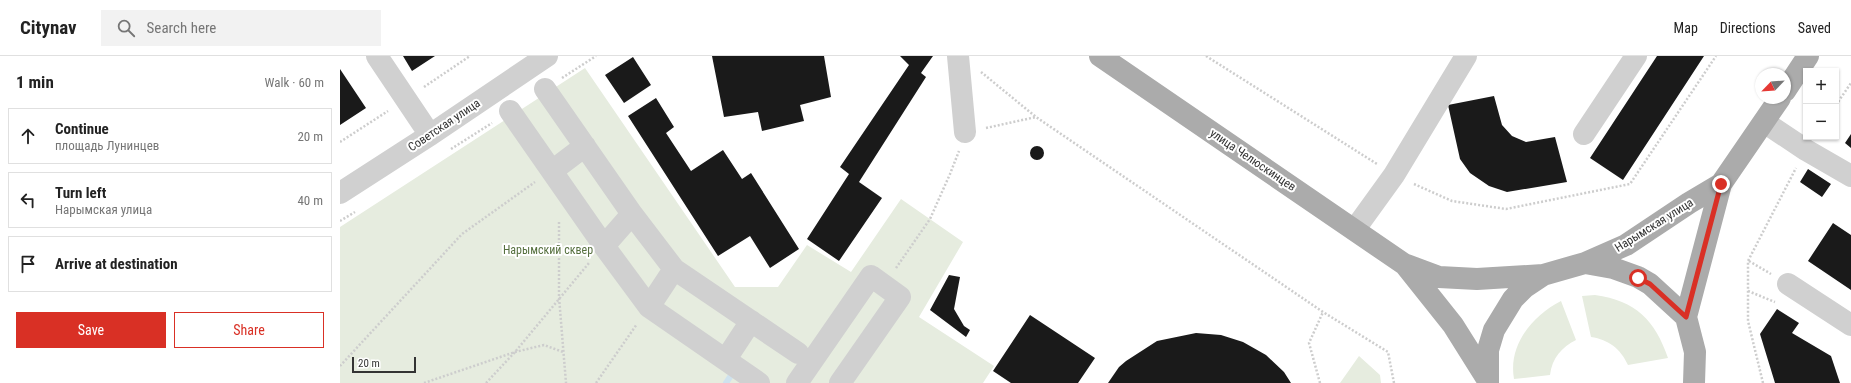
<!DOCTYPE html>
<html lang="en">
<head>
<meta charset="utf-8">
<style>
  :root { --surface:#fff; --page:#f2f2f2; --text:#222; --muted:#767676; --line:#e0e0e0; --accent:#d93025 }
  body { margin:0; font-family:"Roboto Condensed",sans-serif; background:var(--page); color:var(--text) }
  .controls { position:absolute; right:12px; top:12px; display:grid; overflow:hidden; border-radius:0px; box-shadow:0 1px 3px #0004 }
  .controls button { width:36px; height:36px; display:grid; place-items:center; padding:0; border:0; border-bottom:1px solid var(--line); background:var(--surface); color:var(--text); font:20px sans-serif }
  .compass { position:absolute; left:1415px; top:12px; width:36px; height:36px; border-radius:50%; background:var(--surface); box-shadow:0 1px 3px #0004; rotate:245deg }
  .scale { position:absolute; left:12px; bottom:10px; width:64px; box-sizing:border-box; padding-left:4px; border:2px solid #333; border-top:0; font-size:11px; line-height:14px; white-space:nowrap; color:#333; -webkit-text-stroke:3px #fff; paint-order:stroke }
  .stop { position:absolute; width:12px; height:12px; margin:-9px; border:3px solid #d93025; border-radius:50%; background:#fff }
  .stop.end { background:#d93025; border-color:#fff; box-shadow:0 1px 4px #0008 }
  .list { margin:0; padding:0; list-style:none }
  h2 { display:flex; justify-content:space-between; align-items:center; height:52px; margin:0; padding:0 16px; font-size:17px }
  h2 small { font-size:13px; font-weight:400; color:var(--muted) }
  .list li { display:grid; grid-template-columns:26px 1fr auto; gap:12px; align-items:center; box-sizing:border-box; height:56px; margin:0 8px 8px; padding:0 8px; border:1px solid var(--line); border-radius:0px }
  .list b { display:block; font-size:15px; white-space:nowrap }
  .list p { margin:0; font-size:13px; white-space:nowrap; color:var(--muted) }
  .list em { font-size:13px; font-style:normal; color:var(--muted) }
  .actions { display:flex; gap:8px; padding:12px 16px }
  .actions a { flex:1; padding:9px 0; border:1px solid var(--accent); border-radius:0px; text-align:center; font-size:14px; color:var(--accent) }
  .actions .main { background:var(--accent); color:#fff }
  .icon { flex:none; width:22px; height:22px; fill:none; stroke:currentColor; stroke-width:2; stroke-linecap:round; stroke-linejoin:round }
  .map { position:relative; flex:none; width:1511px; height:327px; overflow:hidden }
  header { display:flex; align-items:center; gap:24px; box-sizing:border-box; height:56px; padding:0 20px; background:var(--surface); border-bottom:1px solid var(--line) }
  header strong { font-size:19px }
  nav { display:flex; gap:22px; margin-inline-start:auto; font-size:14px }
  .search { width:280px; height:36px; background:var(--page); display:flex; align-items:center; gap:10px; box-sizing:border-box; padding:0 14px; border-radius:0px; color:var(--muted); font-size:15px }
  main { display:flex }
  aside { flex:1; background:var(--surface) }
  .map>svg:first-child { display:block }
  .green { fill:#e6ecdf }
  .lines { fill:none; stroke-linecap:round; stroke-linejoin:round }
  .stream { stroke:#cfe2ee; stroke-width:6 }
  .building { fill:#1a1a1a }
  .path { stroke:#cdcdcd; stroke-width:2.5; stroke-dasharray:2 2; stroke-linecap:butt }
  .minor { stroke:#d0d0d0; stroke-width:22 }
  .major { stroke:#ababab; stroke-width:22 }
  .route { stroke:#d93025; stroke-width:5 }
  .labels { text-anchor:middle; stroke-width:4; stroke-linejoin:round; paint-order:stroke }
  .street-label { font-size:12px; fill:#333; stroke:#fff }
  .park-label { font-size:12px; fill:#56703f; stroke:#fff }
</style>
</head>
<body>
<header>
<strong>Citynav</strong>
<div class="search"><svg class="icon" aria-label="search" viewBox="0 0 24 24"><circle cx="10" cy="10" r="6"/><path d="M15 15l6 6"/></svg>Search here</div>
<nav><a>Map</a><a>Directions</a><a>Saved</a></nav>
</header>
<main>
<aside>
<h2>1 min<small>Walk · 60 m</small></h2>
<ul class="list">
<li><svg class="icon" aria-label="ahead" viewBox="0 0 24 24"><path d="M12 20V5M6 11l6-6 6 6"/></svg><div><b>Continue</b><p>площадь Лунинцев</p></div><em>20 m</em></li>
<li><svg class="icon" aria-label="left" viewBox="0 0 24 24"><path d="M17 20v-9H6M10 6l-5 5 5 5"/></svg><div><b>Turn left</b><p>Нарымская улица</p></div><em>40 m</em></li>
<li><svg class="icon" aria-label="arrive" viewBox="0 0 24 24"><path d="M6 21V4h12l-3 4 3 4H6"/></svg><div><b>Arrive at destination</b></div></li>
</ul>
<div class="actions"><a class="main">Save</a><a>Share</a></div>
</aside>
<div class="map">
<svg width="1511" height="327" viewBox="0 0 1511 327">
  <rect width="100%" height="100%" fill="#fff"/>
  <!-- green -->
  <path class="green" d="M245,12L395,231H438L467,189L511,216L561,143L623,186L579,261L654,310L643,327H0V171Z
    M1255,239C1296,245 1315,264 1328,302L1288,309C1280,292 1269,284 1251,281L1242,240Z
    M1221,245L1236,284C1222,291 1212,302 1210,319L1174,323C1168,289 1192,260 1221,245Z
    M1019,300L1040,319L1041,327H1000Z"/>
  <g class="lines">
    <!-- stream -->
    <path class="stream" d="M386,327L390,321"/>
  </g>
  <!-- building -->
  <path class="building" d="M63,0H95L72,15Z
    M372,0H484L491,41L460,49L464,65L422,75L418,56L384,61Z
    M560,0H593L581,17L586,21L519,126L542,142L499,205L467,183L509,118L500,111L569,9Z
    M1317,0H1364L1283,124L1250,102Z
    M293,1L311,29L284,47L265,19Z
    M0,13L26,52L0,69Z
    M1154,40L1162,69L1172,80L1186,86L1215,81L1227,126L1167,136L1149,130L1130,117L1120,103L1108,49Z
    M316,42L334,71L326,77L351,115L383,94L402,123L411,117L459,193L430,212L410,180L378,200L288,60Z
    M1511,78V92L1505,87Z
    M690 97a7 7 0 1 1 14 0a7 7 0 1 1-14 0Z
    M1468,113L1491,128L1482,141L1460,126Z
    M1493,167L1511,179V234L1468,205Z
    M609,219L620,221L614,253L624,270L630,274L626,281L590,254Z
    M1437,253L1459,267L1452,277L1491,300L1500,327H1435L1420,278Z
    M690,259L755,302L738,327H671L653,315Z
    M856,277L881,279L903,286L926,299L944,316L951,327H768L779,311L786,305L817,285Z"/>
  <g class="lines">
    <!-- path -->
    <path class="path" d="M866,0L1037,108
      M641,16L696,61L983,256L1048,296L1054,327
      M222,22L256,0
      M84,31L130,0
      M1496,49L1511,27
      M646,72L696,61
      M0,86L48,55
      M111,93L152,67
      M1074,128L1112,145L1166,153L1290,128L1376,0
      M0,165L15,156
      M219,166V241L226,327
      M1409,205L1431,218
      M556,212L590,163L610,118L619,95
      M1408,235L1435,246
      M0,310L122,178L195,126
      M84,327L175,296L204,289L223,296
      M146,327L175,296L249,207
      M256,327L297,268
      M980,327L969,287L983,256
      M1423,327L1408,265V205L1456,112"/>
    <!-- minor -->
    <path class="minor" d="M37,0L90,79
      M618,0L625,76
      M205,33L292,158L334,213L458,297
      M170,55L264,190L309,251L419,327
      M1424,66L1466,94L1511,120
      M1244,78L1296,0
      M212,115L245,90
      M0,137L90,79L207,0
      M1015,173L1054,119L1126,0
      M264,190L292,158
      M1448,228L1511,269
      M309,251L334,213
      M386,303L411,265
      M457,327L531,220L560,241L500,327"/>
    <!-- major -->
    <path class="major" d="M760,0L1064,208L1099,221L1137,223L1203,219
      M1445,35L1468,0
      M1245,207L1286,189L1349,147L1381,128
      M1066,210L1113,269L1147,323
      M1346,261L1381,128L1440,42
      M1148,327V294L1154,274L1173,243L1185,231L1203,219L1245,207L1273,212L1298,221L1310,228L1346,261L1355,296L1354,327"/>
  </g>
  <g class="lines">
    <!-- route -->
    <path class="route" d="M1298,222L1310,228L1346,261L1381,128"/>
  </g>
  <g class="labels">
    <!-- street labels -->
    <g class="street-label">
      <text transform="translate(104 69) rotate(-34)" y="4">Советская улица</text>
      <text transform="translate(913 104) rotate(34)" y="4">улица Челюскинцев</text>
      <text transform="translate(1314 169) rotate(-32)" y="4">Нарымская улица</text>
    </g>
    <!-- park labels -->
    <g class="park-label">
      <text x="208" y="198">Нарымский сквер</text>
    </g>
  </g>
</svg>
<div class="controls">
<button>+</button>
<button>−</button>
</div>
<svg class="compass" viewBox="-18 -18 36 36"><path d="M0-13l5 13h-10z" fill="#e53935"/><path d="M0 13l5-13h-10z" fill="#767676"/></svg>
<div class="scale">20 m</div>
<div class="stop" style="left:1298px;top:222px"></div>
<div class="stop end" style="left:1381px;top:128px"></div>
</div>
</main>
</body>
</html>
